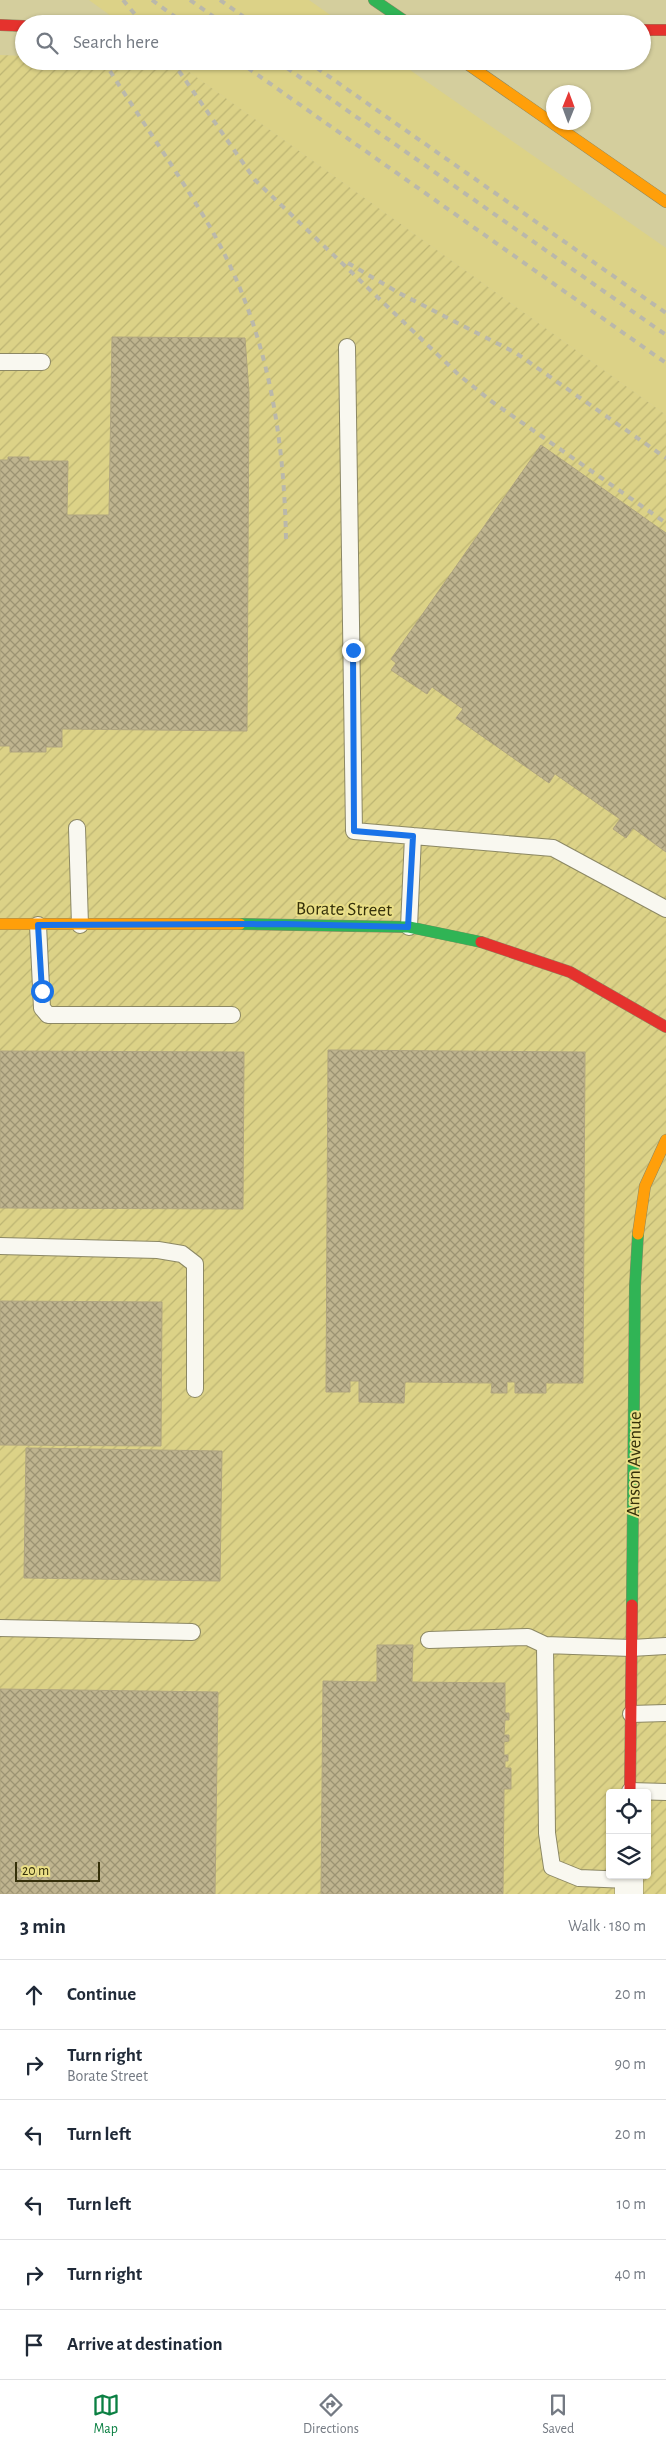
<!DOCTYPE html>
<html lang="en">
<head>
<meta charset="utf-8">
<style>
  :root { --surface:#fff; --page:#f2f2f3; --text:#1f2937; --muted:#747a83; --line:#e0e1e3; --accent:#0b8043 }
  body { margin:0; font-family:"Alegreya Sans",sans-serif; background:var(--page); color:var(--text) }
  .controls { position:absolute; right:15px; bottom:15px; display:grid; overflow:hidden; border-radius:5px; box-shadow:0 1px 4px #0004 }
  .controls button { width:45px; height:45px; display:grid; place-items:center; padding:0; border:0; border-bottom:1px solid var(--line); background:var(--surface); color:var(--text); font:25px sans-serif }
  .compass { position:absolute; left:546px; top:85px; width:45px; height:45px; border-radius:50%; background:var(--surface); box-shadow:0 1px 4px #0004; rotate:1deg }
  .scale { position:absolute; left:15px; bottom:12px; width:85px; box-sizing:border-box; padding-left:5px; border:2px solid #35300a; border-top:0; font-size:14px; line-height:18px; white-space:nowrap; color:#35300a; -webkit-text-stroke:4px #eadf87; paint-order:stroke }
  .stop { position:absolute; width:15px; height:15px; margin:-11px; border:4px solid #1a73e8; border-radius:50%; background:#fff }
  .stop.end { background:#1a73e8; border-color:#fff; box-shadow:0 1px 5px #0008 }
  .list { margin:0; padding:0; list-style:none }
  h2 { display:flex; justify-content:space-between; align-items:center; height:65px; margin:0; padding:0 20px; font-size:21px }
  h2 small { font-size:16px; font-weight:400; color:var(--muted) }
  .list li { display:grid; grid-template-columns:32px 1fr auto; gap:15px; align-items:center; box-sizing:border-box; height:70px; padding:0 20px; border-top:1px solid var(--line) }
  .list b { display:block; font-size:19px; white-space:nowrap }
  .list p { margin:0; font-size:16px; white-space:nowrap; color:var(--muted) }
  .list em { font-size:16px; font-style:normal; color:var(--muted) }
  .icon { flex:none; width:28px; height:28px; fill:none; stroke:currentColor; stroke-width:2; stroke-linecap:round; stroke-linejoin:round }
  .map { position:relative; flex:none; width:666px; height:1894px; overflow:hidden }
  .search { position:absolute; background:var(--surface); box-shadow:0 1px 4px #0004; left:15px; right:15px; top:15px; height:55px; display:flex; align-items:center; gap:12px; box-sizing:border-box; padding:0 18px; border-radius:28px; color:var(--muted); font-size:19px }
  .sheet { height:485px; background:var(--surface) }
  nav { display:flex; justify-content:space-around; align-items:center; box-sizing:border-box; height:70px; border-top:1px solid var(--line); background:var(--surface); font-size:14px; color:var(--muted) }
  nav a { display:grid; justify-items:center; gap:2px }
  nav .on { color:var(--accent) }
  .map>svg:first-child { display:block }
  .built { fill:#dcd287 }
  .industrial { fill:url(#industrial-furrows); fill-rule:evenodd }
  .building { fill:url(#building-cross-hatch); stroke:#b0a580 }
  .lines { fill:none; stroke-linecap:round; stroke-linejoin:round }
  .lane-casing { stroke:#8c8864; stroke-width:18 }
  .street-casing { stroke:#8c8864; stroke-width:29 }
  .fast-casing { stroke:#8c8864; stroke-width:12 }
  .slow-casing { stroke:#8c8864; stroke-width:12 }
  .jam-casing { stroke:#8c8864; stroke-width:12 }
  .lane { stroke:#f9f8f0; stroke-width:16 }
  .street { stroke:#f9f8f0; stroke-width:28 }
  .fast { stroke:#30b455; stroke-width:11 }
  .slow { stroke:#ff9f0a; stroke-width:11 }
  .jam { stroke:#e5322d; stroke-width:11 }
  .rail { stroke:#bab8ab; stroke-width:4; stroke-dasharray:6 6; stroke-linecap:butt }
  .route { stroke:#1a73e8; stroke-width:6 }
  .labels { text-anchor:middle; stroke-width:4; stroke-linejoin:round; paint-order:stroke }
  .street-label { font-size:19px; fill:#35300a; stroke:#eadf87 }
</style>
</head>
<body>
<div class="map">
<svg width="666" height="1894" viewBox="0 0 666 1894">
  <defs>
    <pattern id="industrial-furrows" width="10" height="10" patternUnits="userSpaceOnUse" patternTransform="scale(1.25)"><rect width="10" height="10" fill="#dcd287"/><path d="M-1 1l2-2M0 10L10 0M9 11l2-2" fill="none" stroke="#bdb573"/></pattern>
    <pattern id="building-cross-hatch" width="8" height="8" patternUnits="userSpaceOnUse" patternTransform="scale(1.25)"><rect width="8" height="8" fill="#bfb48f"/><path d="M0 0l8 8M0 8l8-8" fill="none" stroke="#9c9373"/></pattern>
  </defs>
  <rect width="100%" height="100%" fill="#d4ce9d"/>
  <!-- built -->
  <path class="built" d="M89,0H309L343,24H122Z
    M174,61H397L666,248V415Z"/>
  <!-- industrial -->
  <path class="industrial" d="M0,55L24,56V61H174L666,415V1894H0ZM610,1793H647V1875H610Z"/>
  <!-- building -->
  <path class="building" d="M112,337L245,338L249,392L247,731L62,729V747H46V752H10V746H0V460H8V457H29V461H68L67,515H109Z
    M541,445L666,533V852L633,828L626,838L613,829L620,819L555,774L549,783L456,718L463,709L432,687L427,694L391,670L396,663L391,659Z
    M328,1050L585,1052L583,1383H546V1393H515V1382H507V1393H491L492,1383L405,1382L404,1403L359,1402V1381H350V1392H326Z
    M0,1051L244,1052L243,1209L0,1208Z
    M0,1301L162,1302L161,1446L0,1445Z
    M26,1448L222,1451L220,1581L24,1578Z
    M377,1645H413L412,1682L505,1683V1713H509V1720H505L504,1735H509V1741L504,1742V1755H508V1761H505V1768H511V1789H504L503,1894H321L323,1681L377,1682Z
    M0,1689L218,1692L215,1894H0Z"/>
  <g class="lines">
    <!-- lane casing -->
    <g class="lane-casing">
      <path id="lane" d="M347,347L354,831L553,848L666,909
        M0,362H42
        M77,828L80,925
        M38,925L42,1008L48,1015H232
        M409,927L413,836
        M0,1246L158,1250L182,1254L195,1264V1389
        M0,1628L192,1632
        M429,1640L528,1637L545,1645L547,1833L552,1867L579,1878L629,1880
        M545,1645L631,1648L666,1646
        M631,1714L666,1713
        M630,1791L666,1792"/>
    </g>
    <!-- street casing -->
    <g class="street-casing">
      <path id="street" d="M629,1894V1875"/>
    </g>
    <!-- fast casing -->
    <g class="fast-casing">
      <path id="fast" d="M374,0L409,24
        M240,924L409,927L481,942
        M632,1605L635,1286L638,1234"/>
    </g>
    <!-- slow casing -->
    <g class="slow-casing">
      <path id="slow" d="M463,61L666,202
        M0,924H240
        M638,1234L645,1186L666,1140"/>
    </g>
    <!-- jam casing -->
    <g class="jam-casing">
      <path id="jam" d="M0,25L24,26
        M642,30H666
        M481,942L570,972L666,1027
        M630,1793L632,1605"/>
    </g>
    <!-- lane -->
    <use href="#lane" class="lane"/>
    <!-- street -->
    <use href="#street" class="street"/>
    <!-- fast -->
    <use href="#fast" class="fast"/>
    <!-- slow -->
    <use href="#slow" class="slow"/>
    <!-- jam -->
    <use href="#jam" class="jam"/>
    <!-- rail -->
    <path class="rail" d="M123,0L143,24
      M152,0L185,24
      M190,0L224,24
      M220,0L254,24
      M172,61L255,180L459,375L491,401L666,523
      M238,61L666,363
      M277,61L666,335
      M307,61L666,313
      M110,71C143,123 179,174 210,227C266,325 284,429 286,540
      M348,263L399,293L516,353L666,458"/>
  </g>
  <g class="lines">
    <!-- route -->
    <path class="route" d="M42,991L38,925L285,924L408,927L413,836L354,831L353,650"/>
  </g>
  <g class="labels">
    <!-- street labels -->
    <g class="street-label">
      <text transform="translate(344 908) rotate(1)" y="7">Borate Street</text>
      <text transform="translate(633 1464) rotate(-89)" y="7">Anson Avenue</text>
    </g>
  </g>
</svg>
<div class="controls">
<button><svg class="icon" aria-label="locate" viewBox="0 0 24 24"><circle cx="12" cy="12" r="6"/><path d="M12 2v4M12 18v4M2 12h4M18 12h4"/></svg></button>
<button><svg class="icon" aria-label="layers" viewBox="0 0 24 24"><path d="M12 4l9 5-9 5-9-5zM3 14l9 5 9-5"/></svg></button>
</div>
<svg class="compass" viewBox="-18 -18 36 36"><path d="M0-13l5 13h-10z" fill="#e53935"/><path d="M0 13l5-13h-10z" fill="#747a83"/></svg>
<div class="scale">20 m</div>
<div class="stop" style="left:42px;top:991px"></div>
<div class="stop end" style="left:353px;top:650px"></div>
<div class="search"><svg class="icon" aria-label="search" viewBox="0 0 24 24"><circle cx="10" cy="10" r="6"/><path d="M15 15l6 6"/></svg>Search here</div>
</div>
<section class="sheet">
<h2>3 min<small>Walk · 180 m</small></h2>
<ul class="list">
<li><svg class="icon" aria-label="ahead" viewBox="0 0 24 24"><path d="M12 20V5M6 11l6-6 6 6"/></svg><div><b>Continue</b></div><em>20 m</em></li>
<li><svg class="icon" aria-label="right" viewBox="0 0 24 24"><path d="M7 20v-9h11M14 6l5 5-5 5"/></svg><div><b>Turn right</b><p>Borate Street</p></div><em>90 m</em></li>
<li><svg class="icon" aria-label="left" viewBox="0 0 24 24"><path d="M17 20v-9H6M10 6l-5 5 5 5"/></svg><div><b>Turn left</b></div><em>20 m</em></li>
<li><svg class="icon" aria-label="left" viewBox="0 0 24 24"><path d="M17 20v-9H6M10 6l-5 5 5 5"/></svg><div><b>Turn left</b></div><em>10 m</em></li>
<li><svg class="icon" aria-label="right" viewBox="0 0 24 24"><path d="M7 20v-9h11M14 6l5 5-5 5"/></svg><div><b>Turn right</b></div><em>40 m</em></li>
<li><svg class="icon" aria-label="arrive" viewBox="0 0 24 24"><path d="M6 21V4h12l-3 4 3 4H6"/></svg><div><b>Arrive at destination</b></div></li>
</ul>
</section>
<nav>
<a class="on"><svg class="icon" aria-label="map" viewBox="0 0 24 24"><path d="M3 6l6-2 6 2 6-2v14l-6 2-6-2-6 2zM9 4v14M15 6v14"/></svg>Map</a>
<a><svg class="icon" aria-label="directions" viewBox="0 0 24 24"><path d="M12 3l9 9-9 9-9-9zM9 14v-3h6M13 9l2 2-2 2"/></svg>Directions</a>
<a><svg class="icon" aria-label="saved" viewBox="0 0 24 24"><path d="M7 4h10v16l-5-4-5 4z"/></svg>Saved</a>
</nav>
</body>
</html>
